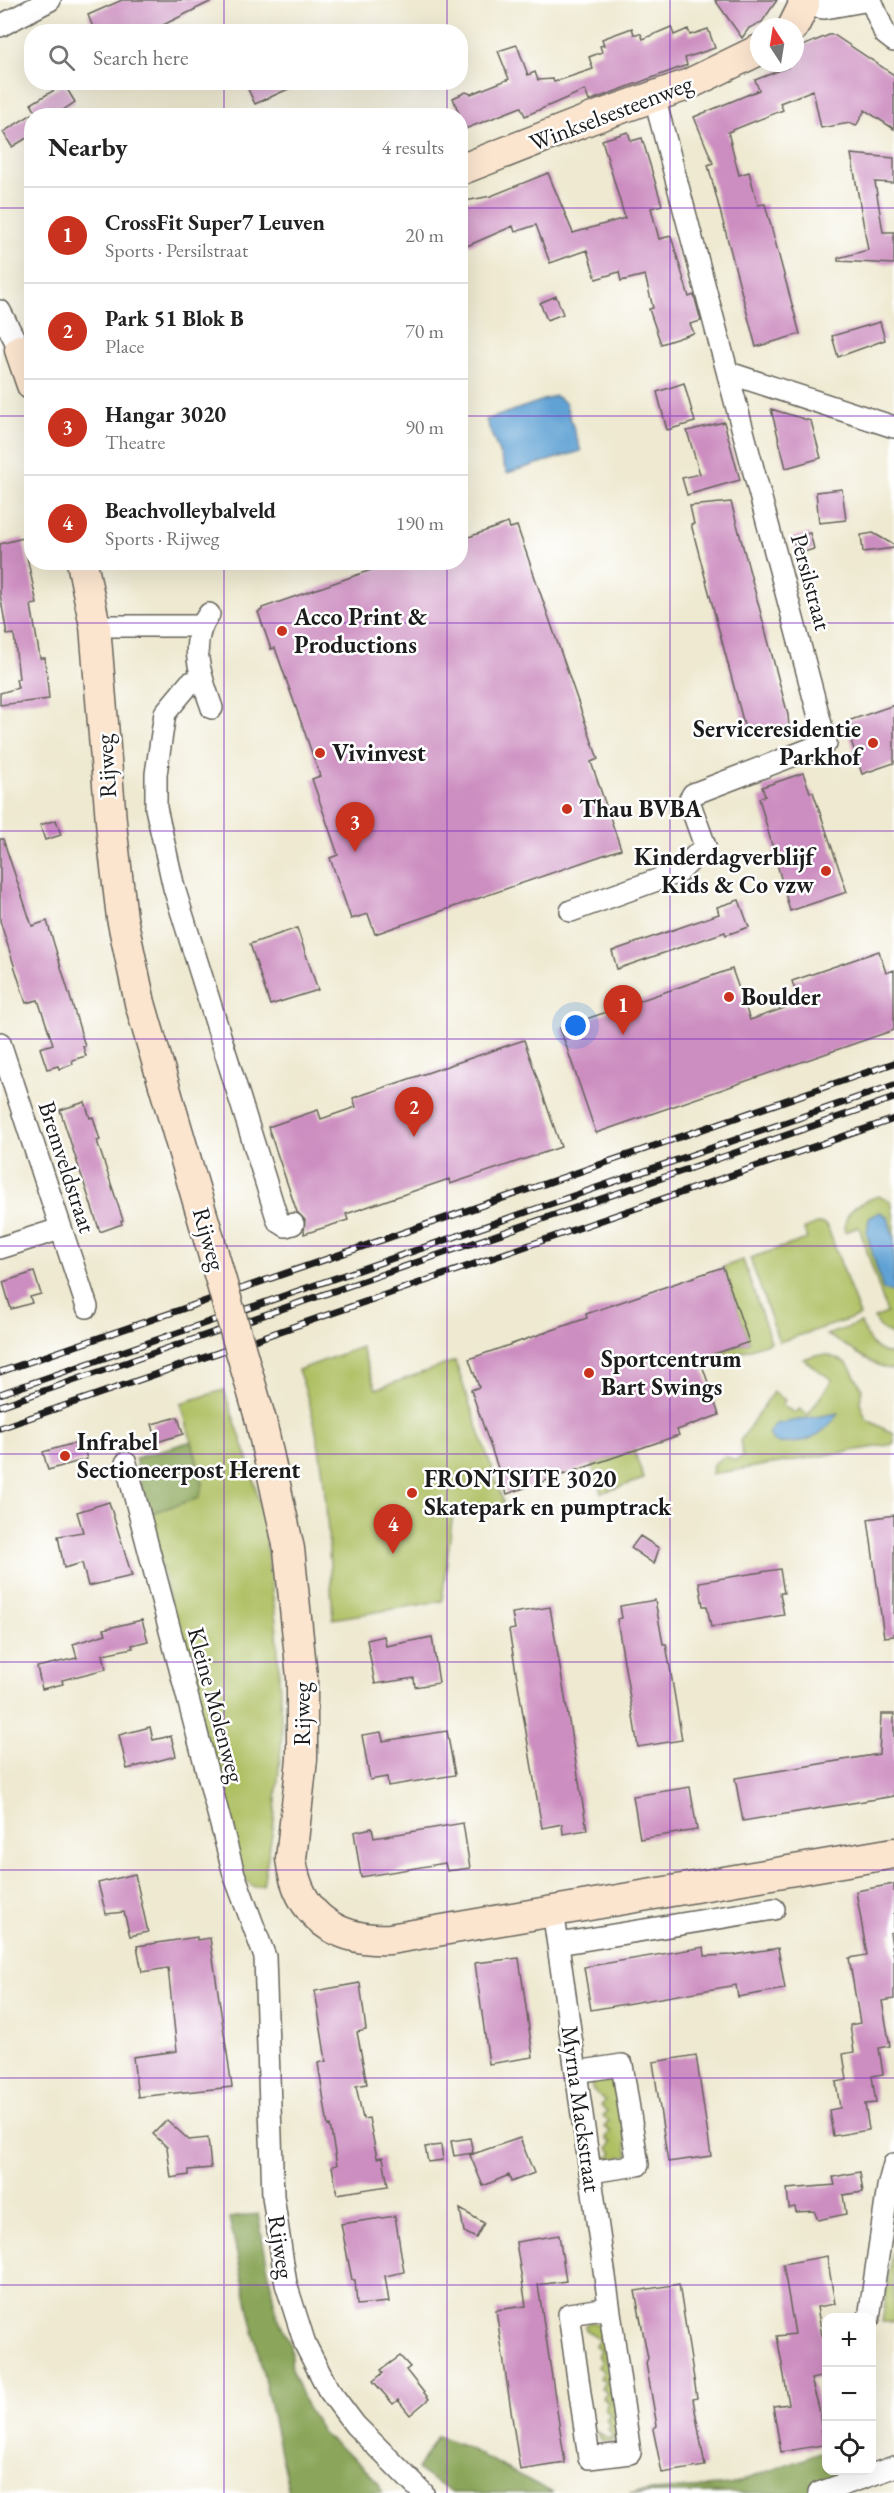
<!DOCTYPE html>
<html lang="en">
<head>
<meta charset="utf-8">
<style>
  :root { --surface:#fff; --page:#f2f2f2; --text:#222; --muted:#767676; --line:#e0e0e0; --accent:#c8321e }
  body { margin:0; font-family:"EB Garamond",serif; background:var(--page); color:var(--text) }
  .controls { position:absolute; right:18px; bottom:18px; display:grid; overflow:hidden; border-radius:12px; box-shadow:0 6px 24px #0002 }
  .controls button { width:54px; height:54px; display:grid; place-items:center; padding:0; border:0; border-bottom:2px solid var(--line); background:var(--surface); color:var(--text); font:30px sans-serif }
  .compass { position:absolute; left:750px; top:18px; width:54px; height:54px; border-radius:50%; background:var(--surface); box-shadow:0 6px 24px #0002; rotate:348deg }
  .you { position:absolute; left:576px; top:1026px; width:21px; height:21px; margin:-15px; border:4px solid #fff; border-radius:50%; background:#1a73e8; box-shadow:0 0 0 9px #1a73e833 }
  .badge { display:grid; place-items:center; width:39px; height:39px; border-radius:50%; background:var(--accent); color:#fff; font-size:20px; font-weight:700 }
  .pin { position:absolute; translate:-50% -50px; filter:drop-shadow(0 2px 3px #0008) }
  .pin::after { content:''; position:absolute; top:32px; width:21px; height:18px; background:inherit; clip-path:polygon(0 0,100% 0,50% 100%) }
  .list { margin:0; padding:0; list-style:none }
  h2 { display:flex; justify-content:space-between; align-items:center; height:78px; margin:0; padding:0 24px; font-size:26px }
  h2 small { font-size:20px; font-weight:400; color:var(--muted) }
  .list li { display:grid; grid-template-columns:39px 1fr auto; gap:18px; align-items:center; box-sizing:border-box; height:96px; padding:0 24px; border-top:2px solid var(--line) }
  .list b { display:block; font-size:22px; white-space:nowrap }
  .list p { margin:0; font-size:20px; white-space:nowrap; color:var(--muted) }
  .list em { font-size:20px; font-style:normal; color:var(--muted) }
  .icon { flex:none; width:33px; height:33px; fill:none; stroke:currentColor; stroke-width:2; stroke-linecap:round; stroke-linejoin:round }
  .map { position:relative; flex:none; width:894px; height:2493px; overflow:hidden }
  .search { position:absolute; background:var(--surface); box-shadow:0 6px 24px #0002; left:24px; top:24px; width:444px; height:66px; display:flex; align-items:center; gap:15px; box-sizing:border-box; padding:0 21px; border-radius:24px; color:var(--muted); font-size:22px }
  .panel { position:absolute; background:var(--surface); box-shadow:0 6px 24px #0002; left:24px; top:108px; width:444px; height:462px; border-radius:24px }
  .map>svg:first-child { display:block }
  .green { fill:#afc064; stroke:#666e40; stroke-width:1.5 }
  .forest { fill:#8ba65a; stroke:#54613b; stroke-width:1.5 }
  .water { fill:#61a2d4; stroke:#3e5f78; stroke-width:1.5 }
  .building { fill:#cc8dc0 }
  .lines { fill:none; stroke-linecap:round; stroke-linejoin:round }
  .street-casing { stroke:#66645b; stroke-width:24 }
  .secondary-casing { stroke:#66645b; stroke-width:33 }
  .street { stroke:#fff; stroke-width:21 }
  .secondary { stroke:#fbe5cf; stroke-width:30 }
  .rail-casing { stroke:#1c1c1c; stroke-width:7 }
  .rail { stroke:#fff; stroke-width:4.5; stroke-dasharray:14; stroke-linecap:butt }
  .secondary-bridge-casing { stroke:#66645b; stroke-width:33; stroke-linecap:butt }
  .secondary-bridge { stroke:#fbe5cf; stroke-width:30 }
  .grid { fill:none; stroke:#7b2cbf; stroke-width:1.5; stroke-opacity:0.55 }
  .poi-dot { fill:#c8321e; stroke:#fff; stroke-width:2 }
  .labels { text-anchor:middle; stroke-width:5; stroke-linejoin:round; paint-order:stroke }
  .street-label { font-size:24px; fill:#1c1c1c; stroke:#fff }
  .poi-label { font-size:24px; font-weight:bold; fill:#1c1c1c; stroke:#fff; text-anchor:start }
</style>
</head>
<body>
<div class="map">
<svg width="894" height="2493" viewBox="0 0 894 2493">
  <rect width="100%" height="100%" fill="#fff"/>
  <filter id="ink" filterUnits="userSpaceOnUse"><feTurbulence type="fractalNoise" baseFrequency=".0167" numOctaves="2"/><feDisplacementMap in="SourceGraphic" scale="12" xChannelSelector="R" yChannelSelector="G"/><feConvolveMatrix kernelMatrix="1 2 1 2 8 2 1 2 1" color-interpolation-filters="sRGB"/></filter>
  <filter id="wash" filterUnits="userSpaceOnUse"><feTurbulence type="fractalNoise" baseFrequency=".008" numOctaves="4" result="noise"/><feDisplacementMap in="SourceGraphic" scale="24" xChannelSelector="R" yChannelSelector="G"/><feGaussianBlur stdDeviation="1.35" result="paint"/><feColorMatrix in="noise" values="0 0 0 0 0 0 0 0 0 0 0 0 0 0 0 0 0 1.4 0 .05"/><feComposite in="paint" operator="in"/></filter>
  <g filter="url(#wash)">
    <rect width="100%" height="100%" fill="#eee9d0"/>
    <!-- green -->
    <path class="green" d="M878,1196L891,1201L894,1218V1336L882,1330L874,1318L887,1313L859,1227L845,1232C843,1209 860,1203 878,1196Z
      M817,1224H824L828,1228L860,1316L779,1342L750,1258L807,1239L804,1229Z
      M743,1260L771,1342L714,1361L711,1355L749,1342L723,1267Z
      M861,1323C867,1340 875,1354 894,1354V1369C873,1369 847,1343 826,1335Z
      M361,1347L376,1389L455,1361L505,1507L453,1513L442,1601L333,1619C327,1535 329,1448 298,1370Z
      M815,1355H828L847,1363L862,1388L860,1402L866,1419L894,1434V1444L712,1474L713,1464L725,1456L735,1461L743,1456L740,1441L773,1392L785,1400L782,1405L795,1413L799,1409L808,1415L832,1380L803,1359Z
      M224,1390L250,1465L263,1518L277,1631L282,1737L274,1822L263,1885L254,1887L239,1875L148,1514L199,1498L203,1484L181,1403Z
      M634,1450L644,1479L601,1493L592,1465Z
      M605,2077L618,2083L628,2156L600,2161L596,2149L609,2158L613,2153L608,2148L612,2142L606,2138L610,2131L604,2127L609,2121L603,2116L607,2111L601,2106L605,2100L593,2091L591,2084L597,2078Z
      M894,2237V2322H882Z
      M590,2322L601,2324L619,2437L611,2442L602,2441L595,2430L609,2439L613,2434L608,2430L611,2424L606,2420L610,2414L605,2409L608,2403L603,2398L607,2393L601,2388L605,2382L600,2378L604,2371L598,2367L602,2361L597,2356L600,2351L595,2346L599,2340L586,2330L585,2325Z"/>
    <!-- forest -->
    <path class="forest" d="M192,1441L203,1484L199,1498L148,1514L135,1458Z
      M258,2214L276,2313L290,2344L292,2371L307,2408L325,2436L357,2461L379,2483L382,2493H289L229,2218Z
      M437,2436L460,2444L553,2493H452L417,2469Z
      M826,2450V2470L842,2471L843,2493H629L730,2485Z"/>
    <!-- water -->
    <path class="water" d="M555,396L565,402L581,451L507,473L486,420Z
      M880,1212L888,1217L894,1240V1293L883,1290L867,1234L869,1218Z
      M838,1413C825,1436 801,1447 774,1442L768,1434L776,1424Z"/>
    <g id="blocks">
      <!-- building -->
      <path class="building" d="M122,0H214L149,32H95L88,15Z
        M715,0H777L762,22L749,28L742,38Z
        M671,27L674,35L688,29L690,35L708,29L715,48L685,58L687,65L589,101L585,90L525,116L521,107L465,129L464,125L460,124V116L453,98L466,92L471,94L509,79L498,51L517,45L528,75L535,72L538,80L553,79L554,82L593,69L589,57L602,52L600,46L604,45L602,39L632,28L634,34H641L643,39Z
        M829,35H834L894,75V129L865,110L856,126L850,123L821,128L813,90L780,103L783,110L728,132L739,175L749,172L758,205L765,204L800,334L756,347L708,165L713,163L694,117L759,90L755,80L788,67L786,63H795V49Z
        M257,82H304L255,104L247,87Z
        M64,84L75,102L54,116H38L31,104Z
        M32,114V135L12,147L3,132Z
        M628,132L631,141L642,138L662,205L651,208L659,239L671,236L689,297L694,295L701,321L690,324L694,333L661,344L649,309L653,308L645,275L621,281L619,272L596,279L587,250L550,263L536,225L515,232L513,226L460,249V202L491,196L548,173L573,233L625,218L602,140Z
        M851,154L894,158V183L875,182L883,232H894V264L838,261V258L868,250Z
        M556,296L563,314L547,320L540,303Z
        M880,322L885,340L838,357L832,336Z
        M684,383L695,422L667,430L657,392Z
        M771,409L811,421L821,458L786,468Z
        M724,422L740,480L687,495L682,478L700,474L687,431Z
        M842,489L846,520L819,523L816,492Z
        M731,502L788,715L789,727L747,736L691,524H694L690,506Z
        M508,523L510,528L517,526L584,719L598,759L591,762L621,849L375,934L368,914L351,919L330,858L338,855L312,779L320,776L275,648L271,649L258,612L262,610V608L394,562H460V540Z
        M810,533L814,549L797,554L793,537Z
        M873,533L894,545V548L863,552L861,535Z
        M23,538L37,604L31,605L40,658H45L49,699L0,705V693L18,688L16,679H19L14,634L7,635L0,594V544Z
        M894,705V763L862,774L845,722Z
        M803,773L810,792H813L847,892L790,911L759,798L765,796L762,787Z
        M56,820L61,835L45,840L40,825Z
        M0,839H3L32,926L47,921L85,1046L83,1047L86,1056L72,1060L73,1064L59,1069L58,1066L47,1069L40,1048L53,1044L38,1000L26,1003L0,921Z
        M739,900L749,927L726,935L725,932L617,969L612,951L719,914L717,907Z
        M297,928L318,990L270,1005L250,944Z
        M879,951L886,973L894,970V1030L596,1133L560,1028L732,969L750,1020L799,1003L792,981Z
        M524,1040L561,1147L450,1184L449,1179L346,1214L348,1220L304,1234L305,1220L297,1212L268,1127L318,1110L321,1119L356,1107L353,1098Z
        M85,1102L90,1118L93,1117L100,1140L97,1141L123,1220L121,1221L122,1224L100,1232L60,1110Z
        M723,1267L749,1342L700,1359L719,1415L677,1430L679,1435L507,1494L471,1390L479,1387L469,1359L587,1318L586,1314Z
        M34,1272L41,1294L30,1297L32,1303L11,1309L3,1282Z
        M178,1417L183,1434L157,1442L152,1424Z
        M82,1441L87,1459L48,1470L43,1452Z
        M109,1502L132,1576L88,1586L82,1563L64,1568L58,1536L83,1532L77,1512Z
        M894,1515V1636L884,1637L868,1519Z
        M640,1536L659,1548L654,1564L631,1548Z
        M780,1569L784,1593H780L784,1615L711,1627L707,1606H703L699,1582Z
        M655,1600L663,1644H666L682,1740L638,1747L617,1619L622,1618L620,1606Z
        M550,1607L587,1830L563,1834L562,1824L542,1828L509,1630L515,1629L512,1613Z
        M142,1620L148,1641L132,1645L133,1648L103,1654L106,1669L62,1680L63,1684L42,1689L37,1667L77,1658L73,1644L106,1634L104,1629Z
        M384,1636L386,1646L432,1637L439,1683L415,1687L414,1678L375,1684L367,1640Z
        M881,1714H894V1796L743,1821L735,1778L879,1754Z
        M150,1727L153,1740L171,1736L176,1756L127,1769L119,1735Z
        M447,1731L455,1775L388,1786L387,1777L370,1780L362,1735L381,1732L383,1741Z
        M690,1787L697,1830L640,1839L633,1796Z
        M463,1823L470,1868L447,1871L445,1863L361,1877L354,1832L372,1828L374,1838Z
        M135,1874L148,1932L130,1936L124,1912L106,1914L98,1883Z
        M894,1884V1932L890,1933L894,1958V1999L882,2001L890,2046L879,2048L883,2074L872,2076L876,2103L865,2104L869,2130L833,2136L829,2110L840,2108L836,2082L847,2080L843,2054L854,2052L850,2025L860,2023L849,1958L867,1955L856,1891Z
        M197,1937V1940L210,1938L232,2087L138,2097L133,2057L177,2051L168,1968L142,1972L137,1946Z
        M704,1947L705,1956L734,1955L778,1948L785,1989L738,1997L736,1985L591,2010L584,1967Z
        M519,1958L533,2057L489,2064L475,1963Z
        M360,1983L366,2030L357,2032L367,2084L356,2086L363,2119L369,2118L377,2158L383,2157L388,2186L337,2194L332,2166L337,2165L330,2125L328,2126L318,2063L326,2061L315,1991Z
        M696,2055L711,2156L668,2162L653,2062Z
        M167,2120L189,2140L208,2138L211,2168L189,2170V2175L171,2178L167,2147L153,2134Z
        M470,2138L473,2153L454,2156L451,2141Z
        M520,2138L534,2173L511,2182L509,2175L483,2186L470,2155Z
        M441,2145L443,2160L428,2162L425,2147Z
        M860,2172L863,2192L843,2195L846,2214L818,2220L814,2211L796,2212L795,2207L789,2208L787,2189L835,2185L833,2177Z
        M460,2209L484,2223L476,2238L464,2232Z
        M395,2216L404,2272L385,2276L389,2302L357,2305L355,2280H352L341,2224Z
        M559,2235L566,2281L538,2285L565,2463L520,2470L496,2310L526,2306L516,2242Z
        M827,2256L835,2304L817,2307L826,2359V2376L811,2379L819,2408L823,2445L781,2452L773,2406L789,2404L777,2336L795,2334L783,2264Z
        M679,2284L697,2398L693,2399L705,2466L662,2473L653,2429L657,2426L646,2363L648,2358L635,2291Z
        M400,2356L410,2367L406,2370L429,2399L410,2415L398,2400L393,2404L373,2381L383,2373L381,2370Z"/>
    </g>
  </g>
  <g filter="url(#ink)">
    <use href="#blocks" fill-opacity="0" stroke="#66645b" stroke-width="1.5"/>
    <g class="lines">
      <!-- street casing -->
      <g class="street-casing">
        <path id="street" d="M871,0L885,34L894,41
          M804,5L825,8L870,0
          M0,26L50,0
          M0,311L20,350
          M729,373L894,427
          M209,614C187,643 201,676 212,708
          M95,626H200
          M202,679L190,683L165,713L156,774V808L174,888L278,1221L286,1226L293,1224
          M571,911L679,872L705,846L689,801L693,794L826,743L654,96
          M0,1043L87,1307
          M0,1248L60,1229
          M126,1463L234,1874L265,1957L273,2196L286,2284L305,2344L328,2389L355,2425L423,2493
          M553,1910C579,2091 604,2272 630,2453L589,2458L569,2314L609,2308
          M558,1944L774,1909
          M576,2072L622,2065L638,2165L590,2172
          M869,2318L888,2187L894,2164
          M819,2493L894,2467"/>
      </g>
      <!-- secondary casing -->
      <g class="secondary-casing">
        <path id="secondary" d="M793,27L804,5L803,0
          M460,170L590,119L687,85L759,50
          M20,350L32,385
          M82,562L95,626L112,833L122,918L140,1003L209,1239
          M261,1421L289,1549L302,1677V1759L291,1859C298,1915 336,1942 390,1939L894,1853"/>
      </g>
      <!-- street -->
      <use href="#street" class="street"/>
      <!-- secondary -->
      <use href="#secondary" class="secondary"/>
      <!-- rail casing -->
      <g class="rail-casing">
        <path id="rail" d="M0,1372L894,1063
          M0,1394L894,1085
          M0,1406L894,1098
          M0,1428L894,1119"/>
      </g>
      <!-- rail -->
      <use href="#rail" class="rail"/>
      <!-- secondary-bridge casing -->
      <g class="secondary-bridge-casing">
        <path id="secondary-bridge" d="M209,1239L261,1421"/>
      </g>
      <!-- secondary-bridge -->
      <use href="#secondary-bridge" class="secondary-bridge"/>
    </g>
  </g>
  <!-- grid -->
  <path class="grid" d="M224,0V32M447,0V32M670,0V2493M224,82V116M447,82V116M0,208H32M460,208H894M0,416H32M460,416H894M224,562V2493M447,562V2493M0,623H894M0,831H894M0,1039H894M0,1246H894M0,1454H894M0,1662H894M0,1870H894M0,2078H894M0,2285H894"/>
  <!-- markers -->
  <g class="poi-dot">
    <circle cx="282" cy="631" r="6"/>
    <circle cx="873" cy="743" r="6"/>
    <circle cx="320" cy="753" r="6"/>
    <circle cx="567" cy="809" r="6"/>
    <circle cx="826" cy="871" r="6"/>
    <circle cx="729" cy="997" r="6"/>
    <circle cx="589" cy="1373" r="6"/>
    <circle cx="65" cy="1456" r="6"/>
    <circle cx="412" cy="1493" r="6"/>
  </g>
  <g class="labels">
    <!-- street labels -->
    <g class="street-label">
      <text transform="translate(611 113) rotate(-21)" y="8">Winkselsesteenweg</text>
      <text transform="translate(811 582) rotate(75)" y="8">Persilstraat</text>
      <text transform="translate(106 766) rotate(-94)" y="8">Rijweg</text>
      <text transform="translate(67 1167) rotate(72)" y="8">Bremveldstraat</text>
      <text transform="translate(209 1239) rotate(74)" y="8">Rijweg</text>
      <text transform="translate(216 1705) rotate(75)" y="8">Kleine Molenweg</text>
      <text transform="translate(302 1714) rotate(-90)" y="8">Rijweg</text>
      <text transform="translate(581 2109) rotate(82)" y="8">Myrna Mackstraat</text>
      <text transform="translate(281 2247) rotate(81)" y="8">Rijweg</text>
    </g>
    <!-- poi labels -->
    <g class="poi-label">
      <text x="294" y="625">Acco Print &amp;<tspan x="294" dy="28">Productions</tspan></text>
      <text x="861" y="737" text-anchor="end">Serviceresidentie<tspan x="861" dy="28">Parkhof</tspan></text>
      <text x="332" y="761">Vivinvest</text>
      <text x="579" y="817">Thau BVBA</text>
      <text x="814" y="865" text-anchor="end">Kinderdagverblijf<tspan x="814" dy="28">Kids &amp; Co vzw</tspan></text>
      <text x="741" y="1005">Boulder</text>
      <text x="601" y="1367">Sportcentrum<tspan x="601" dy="28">Bart Swings</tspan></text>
      <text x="77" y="1450">Infrabel<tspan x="77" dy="28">Sectioneerpost Herent</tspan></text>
      <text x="424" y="1487">FRONTSITE 3020<tspan x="424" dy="28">Skatepark en pumptrack</tspan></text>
    </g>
  </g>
</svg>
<div class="controls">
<button>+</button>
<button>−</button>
<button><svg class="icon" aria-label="locate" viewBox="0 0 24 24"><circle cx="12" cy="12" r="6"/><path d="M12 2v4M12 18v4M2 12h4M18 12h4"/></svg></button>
</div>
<svg class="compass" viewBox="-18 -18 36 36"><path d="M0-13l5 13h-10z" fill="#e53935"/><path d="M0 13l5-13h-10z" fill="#767676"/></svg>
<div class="you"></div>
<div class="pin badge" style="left:623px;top:1035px">1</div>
<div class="pin badge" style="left:414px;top:1137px">2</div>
<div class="pin badge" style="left:355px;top:852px">3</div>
<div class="pin badge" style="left:393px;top:1554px">4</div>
<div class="search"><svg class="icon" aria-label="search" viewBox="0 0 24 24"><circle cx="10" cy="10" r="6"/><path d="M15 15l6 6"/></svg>Search here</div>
<section class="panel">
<h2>Nearby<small>4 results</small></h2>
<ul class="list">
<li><span class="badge">1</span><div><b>CrossFit Super7 Leuven</b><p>Sports · Persilstraat</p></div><em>20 m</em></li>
<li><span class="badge">2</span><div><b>Park 51 Blok B</b><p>Place</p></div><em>70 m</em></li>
<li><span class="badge">3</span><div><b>Hangar 3020</b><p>Theatre</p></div><em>90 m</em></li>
<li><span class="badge">4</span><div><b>Beachvolleybalveld</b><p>Sports · Rijweg</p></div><em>190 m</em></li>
</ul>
</section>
</div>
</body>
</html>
